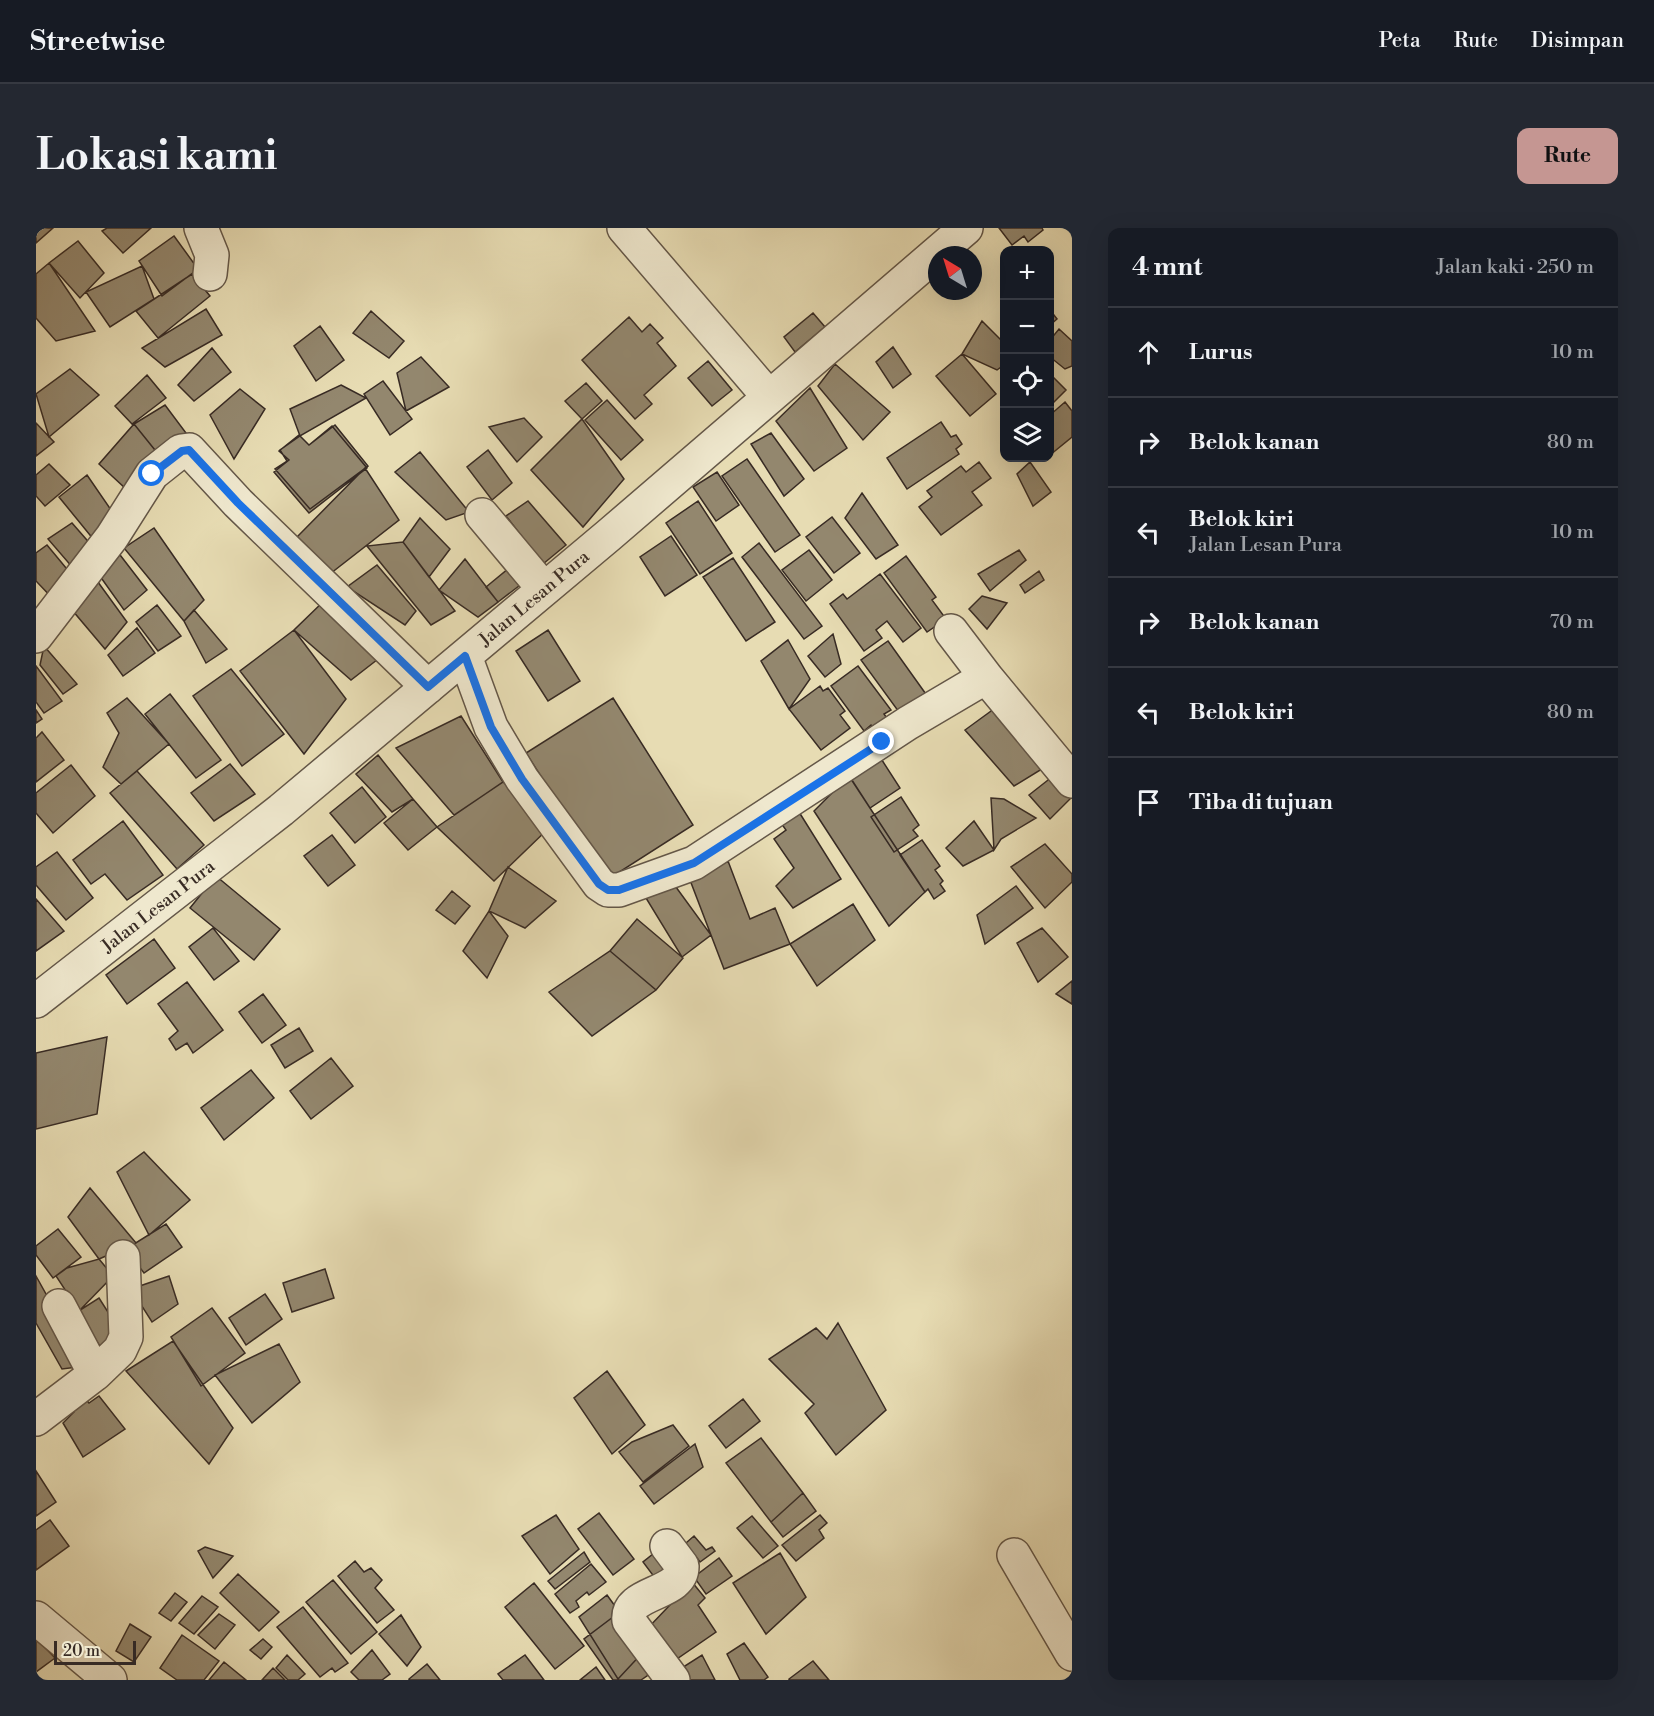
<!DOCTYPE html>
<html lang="id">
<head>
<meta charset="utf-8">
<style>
  :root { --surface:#171b24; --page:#242831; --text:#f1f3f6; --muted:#9ea1a6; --line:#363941; --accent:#c59692 }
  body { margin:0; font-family:"Libre Bodoni",serif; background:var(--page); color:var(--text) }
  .controls { position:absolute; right:18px; top:18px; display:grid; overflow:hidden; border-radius:12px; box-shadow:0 6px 24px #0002 }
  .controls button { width:54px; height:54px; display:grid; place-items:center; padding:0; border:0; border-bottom:2px solid var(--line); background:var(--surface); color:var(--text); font:30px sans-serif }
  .compass { position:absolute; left:892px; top:18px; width:54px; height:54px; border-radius:50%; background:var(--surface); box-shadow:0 6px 24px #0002; rotate:322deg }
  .scale { position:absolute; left:18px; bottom:15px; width:82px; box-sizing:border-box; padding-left:6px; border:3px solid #382b24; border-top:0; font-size:16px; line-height:21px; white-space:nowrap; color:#382b24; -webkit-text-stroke:4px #efe8ce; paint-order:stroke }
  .stop { position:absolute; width:18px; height:18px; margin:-14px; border:4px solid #1a73e8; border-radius:50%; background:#fff }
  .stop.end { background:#1a73e8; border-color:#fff; box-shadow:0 2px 6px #0008 }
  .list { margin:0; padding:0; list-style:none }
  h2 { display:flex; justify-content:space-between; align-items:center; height:78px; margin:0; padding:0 24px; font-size:26px }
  h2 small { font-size:20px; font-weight:400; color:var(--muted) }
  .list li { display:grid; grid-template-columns:39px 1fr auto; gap:18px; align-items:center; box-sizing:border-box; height:90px; padding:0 24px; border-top:2px solid var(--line) }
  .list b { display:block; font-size:22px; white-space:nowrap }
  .list p { margin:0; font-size:20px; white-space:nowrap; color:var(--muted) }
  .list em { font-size:20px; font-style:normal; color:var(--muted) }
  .icon { flex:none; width:33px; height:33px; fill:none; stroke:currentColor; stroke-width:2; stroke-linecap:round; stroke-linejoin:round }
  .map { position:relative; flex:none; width:1036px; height:1452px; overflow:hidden; border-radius:12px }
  header { display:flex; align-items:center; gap:36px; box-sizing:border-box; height:84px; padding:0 30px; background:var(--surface); border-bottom:2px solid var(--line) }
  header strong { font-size:28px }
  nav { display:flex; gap:33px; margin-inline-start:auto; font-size:21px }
  .intro { display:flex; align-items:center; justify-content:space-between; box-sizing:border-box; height:144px; padding:0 36px }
  h1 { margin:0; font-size:42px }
  .button { padding:15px 27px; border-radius:12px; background:var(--accent); color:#111; font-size:21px; font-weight:700 }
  main { display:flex; gap:36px; padding:0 36px }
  aside { flex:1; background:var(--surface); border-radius:12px; box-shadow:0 6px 24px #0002 }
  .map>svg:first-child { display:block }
  .building { fill:#93876e; stroke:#382b24; stroke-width:1.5 }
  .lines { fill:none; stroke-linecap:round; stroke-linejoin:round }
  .minor-casing { stroke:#645748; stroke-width:36 }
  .minor { stroke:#efe8ce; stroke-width:33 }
  .route { stroke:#1a73e8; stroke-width:8 }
  .labels { text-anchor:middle; stroke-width:5; stroke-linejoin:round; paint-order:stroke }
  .street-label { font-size:18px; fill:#382b24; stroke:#efe8ce }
</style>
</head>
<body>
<header>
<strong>Streetwise</strong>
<nav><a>Peta</a><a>Rute</a><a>Disimpan</a></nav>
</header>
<div class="intro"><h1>Lokasi kami</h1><a class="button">Rute</a></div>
<main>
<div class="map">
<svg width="1036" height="1452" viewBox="0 0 1036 1452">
  <rect width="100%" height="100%" fill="#e7dcb3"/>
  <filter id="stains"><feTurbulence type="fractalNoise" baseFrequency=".00333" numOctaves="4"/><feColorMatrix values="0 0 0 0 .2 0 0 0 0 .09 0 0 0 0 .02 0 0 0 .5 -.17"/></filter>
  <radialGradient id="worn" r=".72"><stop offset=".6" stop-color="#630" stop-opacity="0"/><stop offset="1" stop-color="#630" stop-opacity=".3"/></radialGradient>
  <!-- building -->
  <path class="building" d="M0,0H17L0,15Z
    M71,0H115L87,25L66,3Z
    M963,0H1006L1007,2L992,14L988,8L976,17Z
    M138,8L162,41L126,68L103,33Z
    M42,13L68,45L44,70L13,35Z
    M13,35L59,103L20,113L0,90V46Z
    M106,38L118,71L74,99L50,64Z
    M156,46L174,68L122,110L100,83Z
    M170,81L186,107L129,139L106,120Z
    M1014,82L1021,91L1014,97Z
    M335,83L368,113L353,130L317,105Z
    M777,85L789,99L759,124L748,109Z
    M593,89L606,104L614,96L627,110L621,115L640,138L608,167L616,176L599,191L546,132Z
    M946,93L969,116V136L961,142L926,126Z
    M284,98L308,132L280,153L258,118Z
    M1023,101L1036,113V138L1029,141L1014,129V112Z
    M857,119L875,146L857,160L840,134Z
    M176,120L195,144L158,173L142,157Z
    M926,126L960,166L934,188L900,148Z
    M385,129L413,159L370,183L361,145Z
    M672,133L696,162L676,178L652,150Z
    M799,136L854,184L827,212L782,158Z
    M34,141L63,167L13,209L0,166Z
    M1014,146L1030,162L1014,178Z
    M111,147L130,170L96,196L79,178Z
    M347,153L376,191L354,207L328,166Z
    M550,155L566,173L546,191L529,173Z
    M305,157L330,170L264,208L254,181Z
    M774,160L811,220L778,243L740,193Z
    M204,161L229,181L198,231L174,187Z
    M571,172L607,212L585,232L549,192Z
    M1029,174L1036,183V209L1014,227V187Z
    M129,177L156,213L127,232L98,196Z
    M488,190L506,209L481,234L453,199Z
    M546,191L588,251L547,299L495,242Z
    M905,194L915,209L920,207L926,216L920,221L923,226L871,261L851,230Z
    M0,195L18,214L0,228Z
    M98,196L127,232L89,260L63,236Z
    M299,197L332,238L274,281L239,241L251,233L244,222L264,208L273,217Z
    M296,198L331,240L273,285L238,244L253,232L243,223L263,207L273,217Z
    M735,205L768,251L748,268L715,216Z
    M452,222L476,255L456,272L431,239Z
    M384,224L433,284L410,292L359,244Z
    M711,231L764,307L739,324L686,248Z
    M943,234L955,250L936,264L946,277L905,307L883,279L896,269L891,263L925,238L930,244Z
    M994,234L1015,264L997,278L981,246Z
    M13,236L34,257L9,278L0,268V247Z
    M329,240L363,292L290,349L260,310Z
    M681,244L703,277L680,293L657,259Z
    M51,247L84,295L58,312L23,269Z
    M826,265L862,317L840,331L809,290Z
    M492,273L530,317L507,336L470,288Z
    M662,273L696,325L664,346L630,295Z
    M796,289L824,325L798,345L770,309Z
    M384,290L414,321L393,349L367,314Z
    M36,295L57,319L37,340L12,311Z
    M118,300L168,372L148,393L88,320Z
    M635,308L661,347L629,368L604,329Z
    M367,314L419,383L395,397L331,318Z
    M723,315L786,398L768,411L706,329Z
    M11,317L40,352L21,375L0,353V325Z
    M773,322L796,352L770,373L746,342Z
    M983,322L990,332L954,363L942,346Z
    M81,323L111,362L88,382L61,344Z
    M870,328L900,369L896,372L910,391L891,404L848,345Z
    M697,330L739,394L710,413L667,349Z
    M429,331L462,374L442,389L403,362Z
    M478,336L492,351L462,374L450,359Z
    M341,337L380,383L369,397L311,359Z
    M1003,343L1008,352L989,365L984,357Z
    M844,346L885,400L867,414L851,393L840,402L846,410L828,423L794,376L807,366L811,371Z
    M59,350L91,394L69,421L31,376Z
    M946,368L971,375L951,401L933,381Z
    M291,370L346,428L315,452L258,402Z
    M121,377L145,408L122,423L100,394Z
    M158,382L191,421L170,435L148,393Z
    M101,400L119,425L87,448L72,427Z
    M258,402L310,471L268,526L204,443Z
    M512,402L544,453L512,473L480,423Z
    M797,406L805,436L789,449L772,428Z
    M752,412L774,451L753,481L725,433Z
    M852,413L892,469L868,491L825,432Z
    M8,418L41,456L27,466L4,437Z
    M0,438L26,473L8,485L0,474Z
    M822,438L855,482L848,486L853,493L840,504L835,497L828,503L795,458Z
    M195,441L248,506L206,538L157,468Z
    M784,458L787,463L792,460L809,483L804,487L814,500L785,522L753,481Z
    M134,466L185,532L160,550L109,486Z
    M91,470L133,516L85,556L67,539L83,505L71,485Z
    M577,470L657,597L571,652L490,525Z
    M962,478L1014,536L978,558L929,502Z
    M0,482L6,491L0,495Z
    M425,488L467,554L418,587L360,520Z
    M6,504L28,532L0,554V510Z
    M842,526L864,560L834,580L812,546Z
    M342,527L377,571L356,584L320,546Z
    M194,536L219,566L178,593L155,565Z
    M35,537L59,568L17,605L0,585V565Z
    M101,543L168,617L141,641L74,565Z
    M1021,545L1036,563V569L1014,591L993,567Z
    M813,548L889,664L853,698L778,583Z
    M467,554L517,596L458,653L401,599Z
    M326,559L350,589L319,615L294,585Z
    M865,569L883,597L877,602L882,608L858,624L835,589Z
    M955,570L968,571L1000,590L965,611L958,622Z
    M377,571L401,599L372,622L348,595Z
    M763,584L805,651L757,680L740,658L758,640L738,611L750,602L745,595Z
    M87,593L127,647L91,672L69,646L55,656L37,632Z
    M938,593L958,622L927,638L910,620Z
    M296,607L319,637L292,658L268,628Z
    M886,612L904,638L899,642L907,653L904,656L909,663L898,671L892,661L889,664L864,627Z
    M1009,616L1036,646V654L1009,680L975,639Z
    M21,624L57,670L30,692L0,657V639Z
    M692,633L714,691L739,680L754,716L688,741L654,652Z
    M472,639L520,673L489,700L453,683Z
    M180,648L244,701L218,732L154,680Z
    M637,655L675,707L646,729L610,670Z
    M980,658L997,680L949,716L941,687Z
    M416,663L434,678L419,696L400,682Z
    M0,671L28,703L0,723Z
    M817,676L839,712L781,758L754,716Z
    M453,683L472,708L451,750L427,723Z
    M601,691L647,730L620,762L574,723Z
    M177,700L203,733L178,752L153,719Z
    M1006,700L1032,729L1002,754L981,715Z
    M118,711L139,740L91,776L70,747Z
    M574,723L620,762L556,808L513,764Z
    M1036,753V776L1020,766Z
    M151,754L187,802L157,825L151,815L140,822L133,811L142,803L122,776Z
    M227,766L250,797L226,815L203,784Z
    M263,800L277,823L249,840L235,817Z
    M71,809L61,886L0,901V825Z
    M295,830L317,858L275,891L254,863Z
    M215,842L238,870L188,912L165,880Z
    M108,924L154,972L113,1007L81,944Z
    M54,960L100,1015L63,1031L32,989Z
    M130,996L146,1019L108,1045L90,1021Z
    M22,1001L45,1029L17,1050L0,1027V1018Z
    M63,1031L77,1048L43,1083L20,1048L31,1040Z
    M289,1041L298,1070L256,1084L247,1055Z
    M0,1048L50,1138L26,1141L0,1095Z
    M133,1048L142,1076L116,1094L95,1061Z
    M229,1066L246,1091L210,1117L193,1090Z
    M63,1070L86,1106L65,1120L41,1084Z
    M176,1080L209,1125L165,1158L135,1109Z
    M802,1095L850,1182L800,1227L769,1185L778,1176L733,1131L780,1100L791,1111Z
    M137,1113L197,1200L173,1236L90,1143Z
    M243,1116L264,1154L216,1195L179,1147Z
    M571,1143L609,1197L576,1226L538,1170Z
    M46,1167L53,1175L63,1168L89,1201L47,1229L27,1195L38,1184L30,1179Z
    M707,1171L724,1193L690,1220L673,1198Z
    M637,1197L653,1218L607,1254L583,1224L596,1214Z
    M725,1210L767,1265L735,1294L690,1235Z
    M659,1216L667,1239L618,1276L604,1258Z
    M0,1243L20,1274L0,1288Z
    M767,1265L780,1283L747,1309L735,1294Z
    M563,1285L598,1331L577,1347L542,1301Z
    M520,1287L543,1321L514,1346L486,1308Z
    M784,1287L791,1295L783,1302L788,1310L760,1333L746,1317Z
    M716,1288L742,1318L727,1330L701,1300Z
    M14,1292L33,1318L0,1342V1302Z
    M658,1308L670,1322L676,1319L679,1323L664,1334L661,1330L654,1335L643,1321Z
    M627,1318L642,1338L622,1354L607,1334Z
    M169,1319L197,1328L177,1350L162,1323Z
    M548,1324L554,1334L519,1361L512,1353Z
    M744,1325L770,1369L730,1406L697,1355Z
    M683,1330L696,1348L670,1366L658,1349Z
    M319,1333L328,1344L335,1340L346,1352L339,1360L358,1382L341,1395L302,1348Z
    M555,1336L570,1354L553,1367L551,1364L540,1373L543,1379L534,1385L519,1366Z
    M202,1346L243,1384L223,1403L184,1365Z
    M297,1352L341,1404L315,1426L270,1374Z
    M656,1354L669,1370L662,1377L680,1404L635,1435L610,1402Z
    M498,1355L548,1418L519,1441L469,1379Z
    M139,1365L151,1374L135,1393L123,1385Z
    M571,1367L610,1421L582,1451L543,1389Z
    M166,1368L182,1379L158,1406L143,1395Z
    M267,1379L312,1435L299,1444L296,1440L284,1449L241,1399Z
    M183,1386L199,1397L179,1421L162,1407Z
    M581,1386L621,1441L605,1452H577L548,1411Z
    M365,1387L385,1419L371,1438L343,1406Z
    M94,1396L115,1409L98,1434L80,1423Z
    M146,1407L183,1433L168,1452H141L124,1440Z
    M0,1410L19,1430L0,1444Z
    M227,1411L236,1419L225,1431L214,1422Z
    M708,1415L732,1449L728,1452H704L691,1426Z
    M336,1422L354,1446L346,1452H323L315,1444Z
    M251,1427L269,1446L262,1452H252L240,1440Z
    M489,1427L508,1452H467L462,1446Z
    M666,1427L679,1452H647L641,1443Z
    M777,1433L793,1452H753V1451Z
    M188,1434L210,1452H173Z
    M391,1436L404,1452H373V1451Z
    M560,1439L569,1452H544Z
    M237,1440L249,1452H226Z"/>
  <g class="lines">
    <!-- minor casing -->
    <g class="minor-casing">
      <path id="minor" d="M165,0L176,27L174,46
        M588,0L733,169
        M446,287L508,361
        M0,408L76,309L116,246L145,223L153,222L202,275L392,459
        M429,428L455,499L486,551L563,656L572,662H583L658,635L872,495L950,449L915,403
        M950,449L1036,553
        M0,773L245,582L573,307L930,0
        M59,1146L84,1122L90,1109L87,1029
        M0,1191L59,1146L23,1078
        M631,1318L646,1338C647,1368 589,1362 593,1393L637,1452
        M978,1327L1036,1426
        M0,1390L74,1452"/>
    </g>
    <!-- minor -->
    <use href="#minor" class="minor"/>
  </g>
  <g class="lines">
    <!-- route -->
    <path class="route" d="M116,246L146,223L153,222L202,275L392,459L429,428L455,499L486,551L563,656L572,662H583L658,635L846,514"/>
  </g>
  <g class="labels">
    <!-- street labels -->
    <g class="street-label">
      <text transform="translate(498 370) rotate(-40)" y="6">Jalan Lesan Pura</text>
      <text transform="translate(122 678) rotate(-38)" y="6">Jalan Lesan Pura</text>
    </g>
  </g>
  <rect width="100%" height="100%" filter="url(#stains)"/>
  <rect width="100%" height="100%" fill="url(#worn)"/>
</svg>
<div class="controls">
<button>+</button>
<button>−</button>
<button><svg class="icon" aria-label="locate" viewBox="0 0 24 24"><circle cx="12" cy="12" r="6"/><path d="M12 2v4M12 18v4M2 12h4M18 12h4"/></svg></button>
<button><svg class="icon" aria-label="layers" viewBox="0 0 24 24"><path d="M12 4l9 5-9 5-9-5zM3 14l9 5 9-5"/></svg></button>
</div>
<svg class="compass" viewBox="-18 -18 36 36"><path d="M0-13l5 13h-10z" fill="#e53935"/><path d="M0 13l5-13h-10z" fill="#9ea1a6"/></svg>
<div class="scale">20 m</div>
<div class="stop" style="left:116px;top:246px"></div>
<div class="stop end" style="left:846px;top:514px"></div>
</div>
<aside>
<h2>4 mnt<small>Jalan kaki · 250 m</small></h2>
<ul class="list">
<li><svg class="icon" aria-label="ahead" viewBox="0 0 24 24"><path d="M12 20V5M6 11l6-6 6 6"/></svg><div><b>Lurus</b></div><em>10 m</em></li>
<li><svg class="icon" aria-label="right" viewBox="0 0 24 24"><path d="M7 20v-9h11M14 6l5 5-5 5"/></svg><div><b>Belok kanan</b></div><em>80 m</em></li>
<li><svg class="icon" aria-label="left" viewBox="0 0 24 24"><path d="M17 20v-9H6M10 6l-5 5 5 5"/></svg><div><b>Belok kiri</b><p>Jalan Lesan Pura</p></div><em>10 m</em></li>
<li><svg class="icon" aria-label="right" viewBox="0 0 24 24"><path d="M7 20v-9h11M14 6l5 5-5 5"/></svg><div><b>Belok kanan</b></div><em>70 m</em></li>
<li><svg class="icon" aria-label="left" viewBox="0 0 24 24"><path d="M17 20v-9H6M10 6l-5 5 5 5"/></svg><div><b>Belok kiri</b></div><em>80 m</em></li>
<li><svg class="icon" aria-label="arrive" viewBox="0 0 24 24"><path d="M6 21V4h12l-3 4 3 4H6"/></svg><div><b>Tiba di tujuan</b></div></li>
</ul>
</aside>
</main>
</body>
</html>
